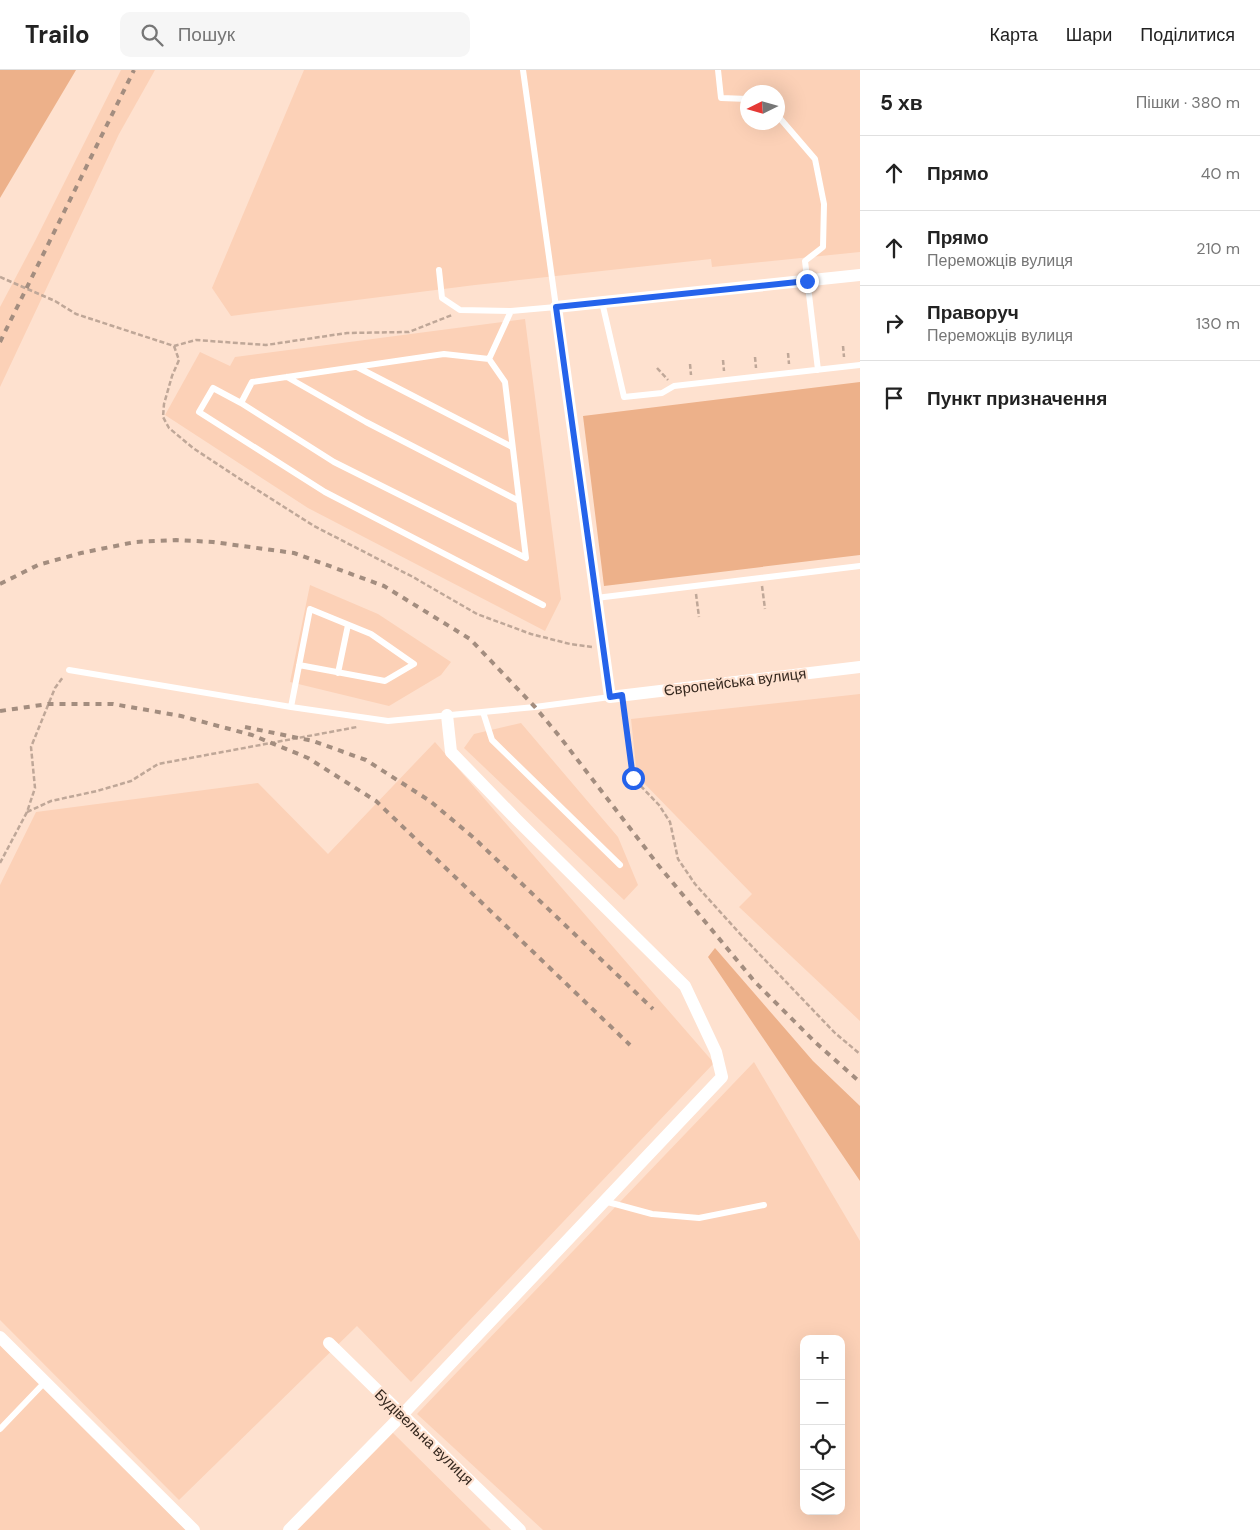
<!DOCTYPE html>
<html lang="uk">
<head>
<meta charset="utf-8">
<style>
  :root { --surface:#fff; --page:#f6f6f6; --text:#222; --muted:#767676; --line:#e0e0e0 }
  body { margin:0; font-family:"DM Sans",sans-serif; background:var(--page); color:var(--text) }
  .controls { position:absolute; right:15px; bottom:15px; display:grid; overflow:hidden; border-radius:10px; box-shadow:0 5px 20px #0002 }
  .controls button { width:45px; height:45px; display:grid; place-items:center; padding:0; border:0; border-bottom:1px solid var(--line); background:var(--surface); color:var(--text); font:25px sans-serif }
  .compass { position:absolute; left:740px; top:15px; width:45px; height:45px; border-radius:50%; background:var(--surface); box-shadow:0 5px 20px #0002; rotate:265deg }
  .stop { position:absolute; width:15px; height:15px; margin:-11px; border:4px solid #2563eb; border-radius:50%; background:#fff }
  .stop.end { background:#2563eb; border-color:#fff; box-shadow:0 1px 5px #0008 }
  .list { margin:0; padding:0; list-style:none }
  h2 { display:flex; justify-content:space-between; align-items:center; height:65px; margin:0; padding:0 20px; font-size:21px }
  h2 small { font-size:16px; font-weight:400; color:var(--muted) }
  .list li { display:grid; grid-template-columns:32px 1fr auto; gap:15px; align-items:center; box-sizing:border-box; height:75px; padding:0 20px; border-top:1px solid var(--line) }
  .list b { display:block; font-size:19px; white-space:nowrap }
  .list p { margin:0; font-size:16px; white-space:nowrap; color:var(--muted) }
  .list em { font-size:16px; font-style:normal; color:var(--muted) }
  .icon { flex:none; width:28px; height:28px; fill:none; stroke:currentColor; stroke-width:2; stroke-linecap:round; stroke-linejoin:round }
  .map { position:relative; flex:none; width:860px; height:1460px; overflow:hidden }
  header { display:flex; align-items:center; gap:30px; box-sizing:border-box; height:70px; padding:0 25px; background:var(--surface); border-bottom:1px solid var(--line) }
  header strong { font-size:24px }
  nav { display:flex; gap:28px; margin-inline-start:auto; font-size:18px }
  .search { width:350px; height:45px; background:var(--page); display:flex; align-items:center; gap:12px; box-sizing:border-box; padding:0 18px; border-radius:10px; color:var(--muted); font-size:19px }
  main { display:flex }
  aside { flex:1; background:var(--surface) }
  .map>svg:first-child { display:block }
  .built { fill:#fcd1b7; fill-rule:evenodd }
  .green { fill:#edb18a }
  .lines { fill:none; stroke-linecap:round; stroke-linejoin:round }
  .path { stroke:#bfa798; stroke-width:2.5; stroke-dasharray:5 2.5; stroke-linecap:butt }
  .service { stroke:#fff; stroke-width:6 }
  .minor { stroke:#fff; stroke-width:12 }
  .rail { stroke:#a38d7f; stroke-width:4; stroke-dasharray:6 6; stroke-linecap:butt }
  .route { stroke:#2563eb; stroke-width:6 }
  .labels { text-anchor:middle; stroke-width:4.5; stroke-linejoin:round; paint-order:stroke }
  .street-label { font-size:15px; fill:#35281f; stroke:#fee1cf }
</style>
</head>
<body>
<header>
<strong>Trailo</strong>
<div class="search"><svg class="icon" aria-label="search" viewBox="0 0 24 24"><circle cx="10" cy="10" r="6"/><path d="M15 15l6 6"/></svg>Пошук</div>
<nav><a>Карта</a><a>Шари</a><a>Поділитися</a></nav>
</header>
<main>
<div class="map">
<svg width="860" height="1460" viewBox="0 0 860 1460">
  <rect width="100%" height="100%" fill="#fee1cf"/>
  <!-- built -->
  <path class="built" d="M121,0H155L119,64L0,317V237L35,171Z
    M304,0H860V182L712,197L711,189L475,215L231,246L212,218ZM748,22H778V52H748Z
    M525,249L561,529L545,561L308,438L165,345L200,282L230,296L235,287Z
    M310,515L378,544L451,592L441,605L389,636L290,612Z
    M860,624V951L739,837L752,824L637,706L631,649Z
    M521,653L618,767L638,815L624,830L464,678L474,664Z
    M435,672L714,993L411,1312L357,1256L179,1430L0,1250V815L36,742L258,713L328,784Z
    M754,992L860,1171V1460H543L417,1344ZM804,1269H841V1441H804Z
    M0,1274L186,1460H0Z
    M391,1361L491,1460H293Z"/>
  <!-- green -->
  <path class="green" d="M0,0H76L0,128Z
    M860,312V485L604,516L583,346Z
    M715,878L813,991L860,1036V1111L708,887Z"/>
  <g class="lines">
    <!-- path -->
    <path class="path" d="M0,207L55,231L76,244L174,276L196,270L266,275L347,263L409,262L452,245
      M174,276L179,290L172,306L164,334L163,347L169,358L193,378L240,409L314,456L413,507L477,544L531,564L570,574L592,577
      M843,276L844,287
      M788,283L789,294
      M755,287L756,298
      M723,290L724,301
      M690,294L691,305
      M657,298L668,310
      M762,516L765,539
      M696,524L699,547
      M624,637L633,708L659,735L670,752L678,789L695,814L742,866L835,963L860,984
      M27,742L51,731L97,721L131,711L158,694L357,657
      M0,793L27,742L35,718L31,677L55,618L63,607"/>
    <!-- service -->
    <path class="service" d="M718,0L721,28L748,29
      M778,46L815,89L824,134L823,177L805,191L818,300
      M439,200L442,228L460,240L511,241L556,237L523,0
      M602,232L624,327L662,323L674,316L860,295
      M489,289L511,241
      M357,297L512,377
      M287,307L366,352L519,431
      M241,333L334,392L526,488L505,312L489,289L444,284L252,312L241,333L213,318L199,342L325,422L543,535
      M596,528L860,496
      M69,600L291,637L388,651L535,637L610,627
      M338,603L348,555
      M291,637L310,539L371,564L414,594L385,611L299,595
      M483,642L492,670L620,795
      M604,1131L652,1144L699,1148L764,1135
      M0,1359L45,1312"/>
    <!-- minor -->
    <path class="minor" d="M860,205L556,237L610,627L860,597
      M0,1267L194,1460
      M329,1273L520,1460
      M289,1460L401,1346L722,1007L716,982L685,916L517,750L451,682L447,645"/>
    <!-- rail -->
    <path class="rail" d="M0,272L134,0
      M0,514L38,495L81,483L135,472L176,470L213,472L294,483L384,516L470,569L535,637L560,667L659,796L755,912L816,973L860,1012
      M0,641L48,634H113L181,646L252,665L308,688L376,731L630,975
      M245,657L313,671L366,690L430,731L474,768L653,939"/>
  </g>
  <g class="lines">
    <!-- route -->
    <path class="route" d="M633,708L622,625L610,627L556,237L807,211"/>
  </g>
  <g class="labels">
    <!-- street labels -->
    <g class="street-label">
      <text transform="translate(735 612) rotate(-7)" y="5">Європейська вулиця</text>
      <text transform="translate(424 1367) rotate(44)" y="5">Будівельна вулиця</text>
    </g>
  </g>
</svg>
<div class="controls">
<button>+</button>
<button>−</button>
<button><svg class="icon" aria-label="locate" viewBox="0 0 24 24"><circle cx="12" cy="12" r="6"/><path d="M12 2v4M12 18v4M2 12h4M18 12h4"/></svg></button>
<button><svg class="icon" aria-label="layers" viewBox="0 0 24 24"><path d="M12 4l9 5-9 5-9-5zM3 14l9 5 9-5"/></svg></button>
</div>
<svg class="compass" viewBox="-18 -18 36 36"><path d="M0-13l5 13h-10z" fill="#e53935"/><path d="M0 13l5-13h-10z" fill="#767676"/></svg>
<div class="stop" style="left:633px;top:708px"></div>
<div class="stop end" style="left:807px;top:211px"></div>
</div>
<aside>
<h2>5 хв<small>Пішки · 380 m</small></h2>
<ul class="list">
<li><svg class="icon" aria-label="ahead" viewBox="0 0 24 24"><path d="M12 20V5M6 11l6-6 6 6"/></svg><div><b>Прямо</b></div><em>40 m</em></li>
<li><svg class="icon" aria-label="ahead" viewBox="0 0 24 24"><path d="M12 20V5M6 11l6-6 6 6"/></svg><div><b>Прямо</b><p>Переможців вулиця</p></div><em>210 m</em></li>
<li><svg class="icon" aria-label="right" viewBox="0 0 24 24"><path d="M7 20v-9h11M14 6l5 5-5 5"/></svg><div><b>Праворуч</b><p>Переможців вулиця</p></div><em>130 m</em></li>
<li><svg class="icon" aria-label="arrive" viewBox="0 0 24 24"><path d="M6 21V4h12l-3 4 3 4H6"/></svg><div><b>Пункт призначення</b></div></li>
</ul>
</aside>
</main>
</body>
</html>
